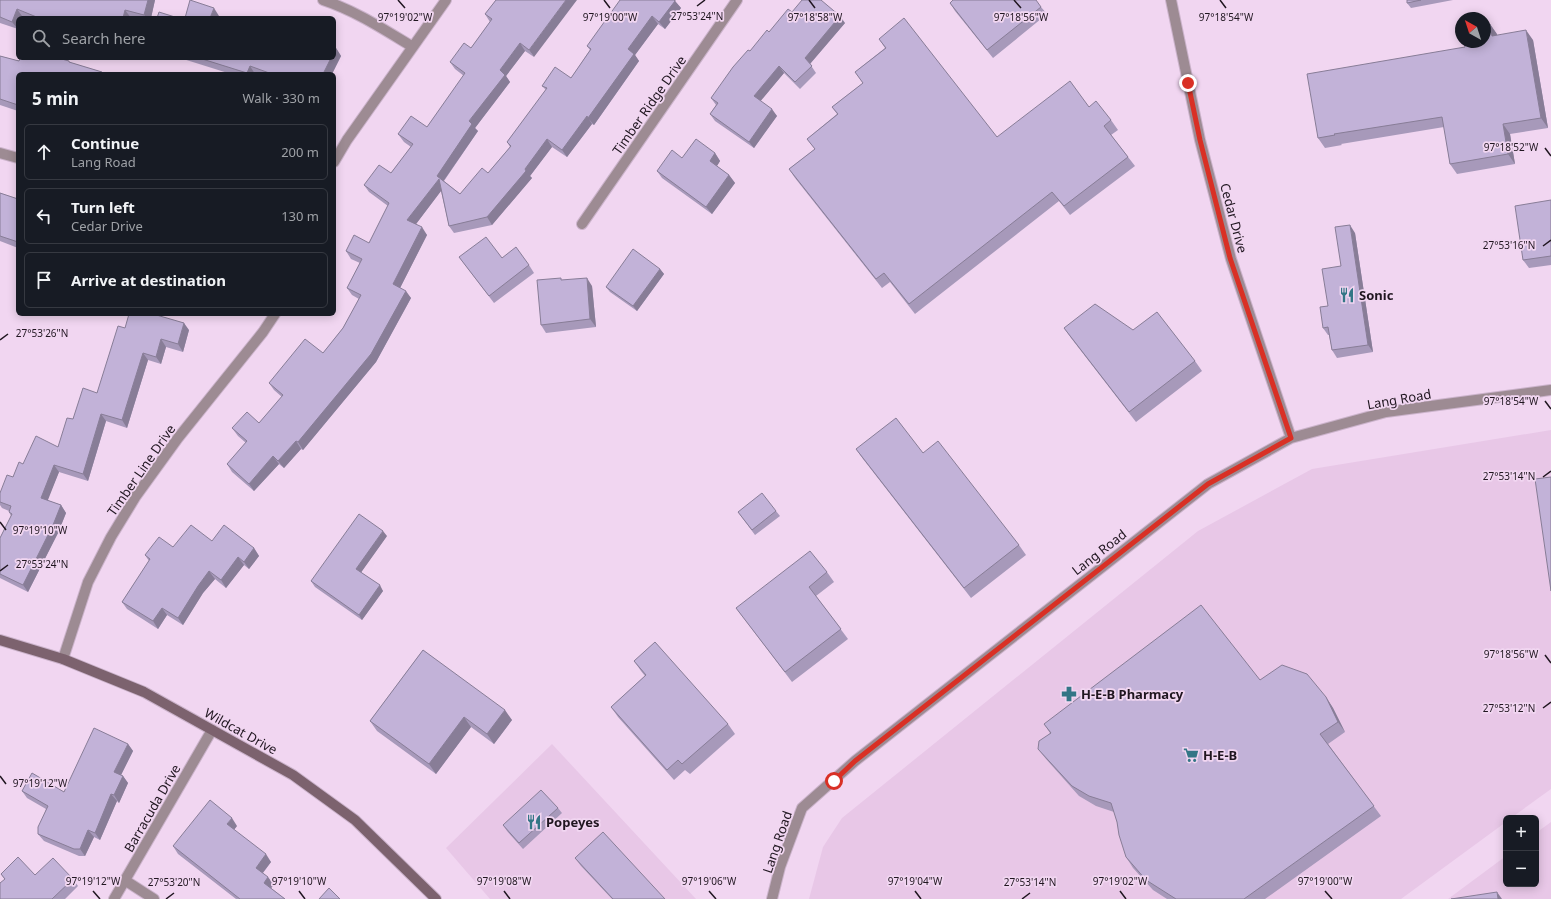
<!DOCTYPE html>
<html lang="en">
<head>
<meta charset="utf-8">
<style>
  :root { --surface:#171b24; --page:#20242c; --text:#f1f3f6; --muted:#9ea1a6; --line:#363941 }
  body { margin:0; font-family:"Noto Sans",sans-serif; background:var(--page); color:var(--text) }
  .controls { position:absolute; right:12px; bottom:12px; display:grid; overflow:hidden; border-radius:6px; box-shadow:0 2px 10px #0003 }
  .controls button { width:36px; height:36px; display:grid; place-items:center; padding:0; border:0; border-bottom:1px solid var(--line); background:var(--surface); color:var(--text); font:20px sans-serif }
  .compass { position:absolute; left:1455px; top:12px; width:36px; height:36px; border-radius:50%; background:var(--surface); box-shadow:0 2px 10px #0003; rotate:321deg }
  .stop { position:absolute; width:12px; height:12px; margin:-9px; border:3px solid #d93025; border-radius:50%; background:#fff }
  .stop.end { background:#d93025; border-color:#fff; box-shadow:0 1px 4px #0008 }
  .list { margin:0; padding:0; list-style:none }
  h2 { display:flex; justify-content:space-between; align-items:center; height:52px; margin:0; padding:0 16px; font-size:17px }
  h2 small { font-size:13px; font-weight:400; color:var(--muted) }
  .list li { display:grid; grid-template-columns:26px 1fr auto; gap:12px; align-items:center; box-sizing:border-box; height:56px; margin:0 8px 8px; padding:0 8px; border:1px solid var(--line); border-radius:6px }
  .list b { display:block; font-size:15px; white-space:nowrap }
  .list p { margin:0; font-size:13px; white-space:nowrap; color:var(--muted) }
  .list em { font-size:13px; font-style:normal; color:var(--muted) }
  .icon { flex:none; width:22px; height:22px; fill:none; stroke:currentColor; stroke-width:2; stroke-linecap:round; stroke-linejoin:round }
  .map { position:relative; flex:none; width:1551px; height:899px; overflow:hidden }
  .search { position:absolute; background:var(--surface); box-shadow:0 2px 10px #0003; left:16px; top:16px; width:320px; height:44px; display:flex; align-items:center; gap:10px; box-sizing:border-box; padding:0 14px; border-radius:6px; color:var(--muted); font-size:15px }
  .panel { position:absolute; background:var(--surface); box-shadow:0 2px 10px #0003; left:16px; top:72px; width:320px; height:244px; border-radius:6px }
  .map>svg:first-child { display:block }
  .built { fill:#e8c7e7 }
  .lines { fill:none; stroke-linecap:round; stroke-linejoin:round }
  .street-casing { stroke:#cbb3cb; stroke-width:12 }
  .secondary-casing { stroke:#cbb3cb; stroke-width:12 }
  .street { stroke:#9d8b93; stroke-width:10 }
  .secondary { stroke:#7c626e; stroke-width:10 }
  .wall { fill:#a799ba }
  .shaded-wall { fill:#887d97 }
  .building { fill:#c2b2d8; stroke:#887d97 }
  .route { stroke:#d93025; stroke-width:5 }
  .ticks { fill:none; stroke:#201620; stroke-width:1.5 }
  .labels { text-anchor:middle; stroke-width:3.5; stroke-linejoin:round; paint-order:stroke }
  .street-label { font-size:13px; fill:#201620; stroke:#f1d6f1 }
  .poi-label { font-size:13px; font-weight:bold; fill:#201620; stroke:#f1d6f1; text-anchor:start }
  .ticks-label { font-size:10px; text-anchor:middle; fill:#201620; stroke:#f1d6f1; stroke-width:3.5; stroke-linejoin:round; paint-order:stroke }
</style>
</head>
<body>
<div class="map">
<svg width="1551" height="899" viewBox="0 0 1551 899">
  <rect width="100%" height="100%" fill="#f1d6f1"/>
  <!-- built -->
  <path class="built" d="M1551,430V789L1511,818H1506V822L1401,899H809L823,847L842,818L1198,531L1312,469Z
    M552,744L696,899H490L446,848Z
    M1551,822V899H1448L1506,856V884H1536V833Z"/>
  <g class="lines">
    <!-- street casing -->
    <g class="street-casing">
      <path id="street" d="M323,0C356,11 383,29 413,47
        M1171,0L1200,140L1231,259L1291,438
        M0,153L18,158
        M334,162L347,140L446,0
        M582,224L737,0
        M63,659L88,582L111,537L136,496L178,438L263,332L275,314
        M126,881L154,899
        M114,899L212,730
        M772,899L780,867L802,808L855,761L1208,484L1291,438L1386,412L1551,390"/>
    </g>
    <!-- secondary casing -->
    <g class="secondary-casing">
      <path id="secondary" d="M0,640L63,659L144,692L293,775L355,820L436,899"/>
    </g>
    <!-- street -->
    <use href="#street" class="street"/>
    <!-- secondary -->
    <use href="#secondary" class="secondary"/>
  </g>
  <!-- wall -->
  <path class="wall" d="M0,0H155L151,18H26L22,16L21,18H18V29L0,23Z
    M496,0L534,57L525,51L506,76L510,82L475,128L478,131L444,181L460,194L488,173L510,147L507,142L546,90L542,86L571,78L590,50L587,46L675,1L681,8L665,29L658,24L635,55L639,61L594,125L592,124L567,157L552,147L530,176L532,178L492,225L454,233L449,226L441,191L416,224L427,235L400,288L411,298L376,362L303,450L301,449L284,468L279,464L254,491L232,472L227,464L246,443L238,436L232,428L259,423L282,397L274,390L269,383L323,353L343,328L359,299L352,295L347,288L360,263L351,259L346,251L369,243L388,206L369,192L364,185L391,173L411,147L404,142L398,134L427,127L464,76L455,69L450,62L471,48L490,22L485,14Z
    M1407,0H1453L1411,8L1407,3Z
    M950,3L1041,7L1047,14L993,58L955,11Z
    M792,12L845,23L810,64L816,73L800,89L784,73L760,101L777,116L754,148L715,121L710,114L716,105L711,98L750,51L769,32Z
    M1490,24L1497,35L1533,40L1548,128L1510,134L1515,164L1457,174L1450,164L1444,127L1341,144L1342,145L1325,148L1318,138L1465,47Z
    M879,39L997,137L1089,107L1111,120L1118,130L1111,135L1135,166L1070,215L1059,201L915,314L890,282L882,288L795,178L789,169L815,149L807,139L837,114L832,107L863,83L855,72L885,48Z
    M336,48L341,56L332,74H231L180,58H334Z
    M0,56L19,61L70,63L102,72L103,74H18V111L0,105Z
    M715,153L720,161L717,166L729,175L735,183L712,214L662,178L657,171L682,158Z
    M0,193L18,199V248L0,241Z
    M1551,200V265L1529,268L1523,260Z
    M1355,233L1373,352L1337,358L1332,350L1329,335H1328L1323,328L1328,306L1341,266Z
    M459,257L502,258L529,265L534,273L494,303Z
    M660,269L664,274L637,311L610,292L606,287Z
    M563,280L592,286L596,327L546,333L541,325Z
    M125,328L189,330L183,352L166,347L161,364L148,360L127,428L106,421L88,481L59,472L47,500L61,505L66,513L58,533L28,592L0,578V538L11,516L9,512V511L2,508L0,505V493L23,464L58,447L73,419L97,393Z
    M1064,328L1133,330L1195,361L1202,371L1136,422L1071,338Z
    M856,449L923,453L1019,545L1026,555L971,598L863,459Z
    M776,511L780,516L755,535L738,512Z
    M387,536L361,572L383,591L362,620L315,587L311,581Z
    M212,541L254,548L259,556L249,569L244,565L226,588L215,579L203,593L183,625L167,615L158,629L127,609L122,602L149,561L145,555L173,547Z
    M827,572L834,582L816,596L848,639L792,682L736,608Z
    M423,650L512,720L494,744L471,727L436,774L377,731L370,721Z
    M634,661L728,724L735,734L690,774L685,770L674,780L618,717L611,707L645,676L641,671Z
    M1260,680L1326,697L1333,708L1345,732L1328,744L1381,816L1265,899H1167L1153,890L1133,868L1126,857L1117,822L1114,812L1096,806L1079,796L1046,759L1038,749L1050,733L1044,724Z
    M128,744L133,751L121,775L123,776L128,783L119,803L117,801L100,840L94,837L85,856H79L44,841L38,834L46,809L27,798L22,791L64,792Z
    M558,808L562,813L523,849L507,831L503,825Z
    M237,826L234,830L271,862L263,873L274,885L271,888L285,899H236L178,854L173,846Z
    M575,858L665,899H612L581,866Z
    M1,874L35,875L73,879L78,886L65,899H0L5,880Z"/>
  <!-- shaded-wall -->
  <path class="shaded-wall" d="M148,0H155L151,18H147L144,15Z
    M566,0H577L534,57L529,50Z
    M672,0H676L675,1L681,8L665,29L659,22Z
    M214,8L219,16L218,18H210Z
    M17,9L22,16L21,18H18V29L12,22Z
    M125,10L131,18H123Z
    M652,16L658,24L635,55L639,61L594,125L588,118L628,49Z
    M840,16L845,23L809,65L805,58Z
    M1490,24L1497,34L1499,46L1492,36Z
    M1526,30L1533,40L1548,128L1541,118Z
    M520,43L525,51L506,76L510,82L475,128L478,131L442,183L437,176L500,70Z
    M336,48L341,56L332,74H323L331,58H334V51Z
    M250,66L255,74H248L247,73Z
    M779,66L784,73L759,103L754,96Z
    M772,109L777,116L754,148L749,142Z
    M587,116L592,124L567,157L562,150Z
    M1503,124L1510,134L1515,164L1508,154Z
    M547,139L552,147L530,176L532,178L492,225L487,217L525,169Z
    M715,153L720,161L715,169L710,161Z
    M729,175L735,183L712,214L706,207Z
    M439,179L444,187L413,228L407,220Z
    M1350,225L1355,233L1373,352L1368,345Z
    M422,227L427,235L398,292L393,284Z
    M660,269L664,274L637,311L633,306Z
    M587,278L592,286L596,327L590,319Z
    M406,291L411,298L376,362L303,450L298,442Z
    M184,323L189,330L183,352L178,344Z
    M161,339L166,347L161,364L156,357Z
    M143,353L148,360L127,428L122,420Z
    M101,414L106,421L88,481L83,474Z
    M296,441L301,449L284,468L278,461Z
    M273,456L279,464L254,491L249,484Z
    M54,465L59,472L46,505L41,498Z
    M61,505L66,513L58,533L28,592L23,585Z
    M383,531L387,536L360,574L356,569Z
    M254,548L259,556L249,569L244,562Z
    M238,557L244,565L226,588L221,580Z
    M209,571L215,579L203,593L183,625L178,618L198,586Z
    M380,585L383,591L362,620L359,615Z
    M162,608L167,615L158,629L153,621Z
    M1326,697L1333,708L1345,732L1338,722Z
    M505,710L512,720L494,744L487,734Z
    M464,717L471,727L436,774L429,764Z
    M128,744L133,751L119,779L114,772Z
    M123,776L128,783L119,803L114,795Z
    M111,794L117,801L100,840L95,833Z
    M232,818L237,826L232,832L227,824Z
    M88,830L94,837L85,856L80,849Z
    M266,854L271,862L261,875L256,868Z
    M268,877L274,885L269,890L264,883Z
    M1497,892L1502,899H1498Z"/>
  <!-- building -->
  <path class="building" d="M0,0H148L144,15L125,10L123,18H39L17,9L12,22L0,17Z
    M190,0L214,8L210,18H185Z
    M496,0H566L529,50L520,43L500,70L505,75L469,121L472,124L437,176L460,194L482,168L488,173L511,146L507,142L547,88L542,86L555,67L571,78L591,49L587,46L620,0H674L675,1L659,22L652,16L628,49L634,54L588,118L587,116L562,150L547,139L525,169L526,171L487,217L449,226L439,179L407,220L422,227L393,284L406,291L371,354L298,442L296,441L278,461L273,456L249,484L227,464L247,441L232,428L247,412L259,423L283,395L269,383L305,339L323,353L343,328L361,295L347,288L362,259L346,251L354,235L369,243L389,203L364,185L379,165L391,173L413,144L398,134L411,116L427,127L465,73L450,62L464,43L471,48L492,19L485,14Z
    M802,0H821L840,16L805,58L812,66L795,82L779,66L754,96L772,109L749,142L710,114L718,103L711,98L733,67L748,50L750,51L767,30L769,32L788,9L792,12Z
    M953,0H1036L1041,7L987,50L950,3Z
    M1407,0H1421L1407,3Z
    M159,12L178,18H157Z
    M904,18L997,137L1070,81L1089,107L1096,101L1111,120L1104,126L1128,157L1064,206L1052,192L909,304L884,273L876,279L789,169L815,149L807,139L838,114L832,107L863,83L855,72L886,48L879,39Z
    M1490,24L1492,36L1526,30L1541,118L1503,124L1508,154L1450,164L1442,117L1334,134L1335,135L1318,138L1307,74L1465,47L1464,42H1485V25Z
    M0,56L19,61L20,58H58L69,61V62L102,72L101,74H18V105L0,99Z
    M199,58H331L323,74H272L250,66L247,73Z
    M696,139L715,153L710,161L729,175L706,207L657,171L672,150L682,158Z
    M0,193L18,199V242L0,236Z
    M1551,200V256L1523,260L1515,206Z
    M1350,225L1368,345L1332,350L1328,327L1323,328L1320,307L1328,306L1322,269L1341,266L1335,227Z
    M486,237L502,258L516,247L529,265L489,296L459,257Z
    M633,249L660,269L633,306L606,287Z
    M561,278V280L587,278L590,319L541,325L537,280Z
    M1095,304L1133,330L1157,312L1195,361L1129,412L1064,328Z
    M129,314H153L184,323L178,344L161,339L156,357L143,353L122,420L101,414L83,474L54,465L41,498L61,505L53,525L23,585L0,574V538L12,514L9,512L11,506L0,502V493L7,475L13,477L19,462L23,464L36,436L58,447L67,418L73,419L83,388L97,393L118,326L125,328Z
    M896,418L923,453L938,441L1019,545L964,588L856,449Z
    M1551,477V591L1535,479Z
    M762,493L776,511L752,530L738,512Z
    M359,514L383,531L356,569L380,585L359,615L311,581Z
    M191,525L212,541L224,525L254,548L244,562L238,557L221,580L209,571L198,586L178,618L162,608L153,621L122,602L150,559L145,555L159,537L173,547Z
    M810,551L827,572L809,587L841,629L785,672L736,608Z
    M1201,605L1260,680L1282,665L1307,674L1326,697L1338,722L1320,734L1374,806L1244,899H1176L1146,880L1126,857L1119,835L1117,822L1111,803L1089,796L1072,786L1038,749L1039,741L1051,733L1044,724Z
    M655,642L728,724L682,764L678,760L667,770L611,707L646,675L634,661Z
    M423,650L505,710L487,734L464,717L429,764L370,721Z
    M94,728L128,744L114,772L123,776L114,795L111,794L95,833L88,830L80,849H74L38,834V827L48,806L22,791L32,773L64,792Z
    M541,790L558,808L519,843L503,825Z
    M210,800L232,818L227,824L266,854L256,868L268,877L264,883L285,899H240L173,846Z
    M603,832L665,899H613L575,858Z
    M18,857L35,875L53,858L73,879L52,899H0V883L5,879L1,874Z
    M329,888L340,899H319Z
    M1497,892L1498,899H1451Z"/>
  <g class="lines">
    <!-- route -->
    <path class="route" d="M834,781L855,761L1208,484L1291,438L1230,258L1200,140L1188,83"/>
  </g>
  <!-- ticks -->
  <path class="ticks" d="M398,0L405,8M604,0L610,8M809,0L815,8M1014,0L1021,8M1220,0L1226,8M697,6L705,0M1545,148L1551,156M1543,246L1551,240M0,340L8,334M1545,401L1551,409M1543,477L1551,471M0,522L6,530M0,571L8,565M1545,655L1551,663M1543,708L1551,702M0,776L6,784M93,891L100,899M299,891L305,899M504,891L510,899M709,891L716,899M915,891L921,899M1120,891L1126,899M1325,891L1332,899M166,899L174,893M1022,899L1030,893"/>
  <!-- icons -->
  <defs>
    <g id="restaurant-bare" transform="scale(1.2)"><path d="M-5-6h1v4h1v-4h1v4h1v-4h1v5L-1.5 .5V6h-2V.5L-5-1ZM5-6V6H3V1.5H1.5Q1.5-4 5-6Z" fill="#337686" stroke="#f1d6f1" stroke-width="2.5" paint-order="stroke"/></g>
    <g id="pharmacy-bare" transform="scale(1.2)"><path d="M-2-6h4v4h4v4h-4v4h-4v-4h-4v-4h4Z" fill="#337686" stroke="#f1d6f1" stroke-width="2.5" paint-order="stroke"/></g>
    <g id="supermarket-bare" transform="scale(1.2)"><path d="M-6-5.5h2.5l.6 2H6L4.5 2H-2.5L-4.4-4H-6ZM-1.5 3.2a1.3 1.3 0 1 0 .1 0ZM3 3.2a1.3 1.3 0 1 0 .1 0Z" fill="#337686" stroke="#f1d6f1" stroke-width="2.5" paint-order="stroke"/></g>
  </defs>
  <g fill-rule="evenodd">
    <use href="#restaurant-bare" x="1347" y="295"/>
    <use href="#pharmacy-bare" x="1069" y="694"/>
    <use href="#supermarket-bare" x="1191" y="755"/>
    <use href="#restaurant-bare" x="534" y="822"/>
  </g>
  <g class="labels">
    <!-- street labels -->
    <g class="street-label">
      <text transform="translate(649 105) rotate(-55)" y="5">Timber Ridge Drive</text>
      <text transform="translate(1234 218) rotate(75)" y="5">Cedar Drive</text>
      <text transform="translate(1399 399) rotate(-10)" y="5">Lang Road</text>
      <text transform="translate(141 470) rotate(-55)" y="5">Timber Line Drive</text>
      <text transform="translate(1099 552) rotate(-38)" y="5">Lang Road</text>
      <text transform="translate(241 731) rotate(29)" y="5">Wildcat Drive</text>
      <text transform="translate(152 808) rotate(-60)" y="5">Barracuda Drive</text>
      <text transform="translate(777 842) rotate(-71)" y="5">Lang Road</text>
    </g>
    <!-- poi labels -->
    <g class="poi-label">
      <text x="1359" y="300">Sonic</text>
      <text x="1081" y="699">H-E-B Pharmacy</text>
      <text x="1203" y="760">H-E-B</text>
      <text x="546" y="827">Popeyes</text>
    </g>
  </g>
  <g class="ticks-label">
    <text x="697" y="20">27°53'24"N</text>
    <text x="405" y="21">97°19'02"W</text>
    <text x="610" y="21">97°19'00"W</text>
    <text x="815" y="21">97°18'58"W</text>
    <text x="1021" y="21">97°18'56"W</text>
    <text x="1226" y="21">97°18'54"W</text>
    <text x="1511" y="151">97°18'52"W</text>
    <text x="1509" y="249">27°53'16"N</text>
    <text x="42" y="337">27°53'26"N</text>
    <text x="1511" y="405">97°18'54"W</text>
    <text x="1509" y="480">27°53'14"N</text>
    <text x="40" y="534">97°19'10"W</text>
    <text x="42" y="568">27°53'24"N</text>
    <text x="1511" y="658">97°18'56"W</text>
    <text x="1509" y="712">27°53'12"N</text>
    <text x="40" y="787">97°19'12"W</text>
    <text x="93" y="885">97°19'12"W</text>
    <text x="299" y="885">97°19'10"W</text>
    <text x="504" y="885">97°19'08"W</text>
    <text x="709" y="885">97°19'06"W</text>
    <text x="915" y="885">97°19'04"W</text>
    <text x="1120" y="885">97°19'02"W</text>
    <text x="1325" y="885">97°19'00"W</text>
    <text x="174" y="886">27°53'20"N</text>
    <text x="1030" y="886">27°53'14"N</text>
  </g>
</svg>
<div class="controls">
<button>+</button>
<button>−</button>
</div>
<svg class="compass" viewBox="-18 -18 36 36"><path d="M0-13l5 13h-10z" fill="#e53935"/><path d="M0 13l5-13h-10z" fill="#9ea1a6"/></svg>
<div class="stop" style="left:834px;top:781px"></div>
<div class="stop end" style="left:1188px;top:83px"></div>
<div class="search"><svg class="icon" aria-label="search" viewBox="0 0 24 24"><circle cx="10" cy="10" r="6"/><path d="M15 15l6 6"/></svg>Search here</div>
<section class="panel">
<h2>5 min<small>Walk · 330 m</small></h2>
<ul class="list">
<li><svg class="icon" aria-label="ahead" viewBox="0 0 24 24"><path d="M12 20V5M6 11l6-6 6 6"/></svg><div><b>Continue</b><p>Lang Road</p></div><em>200 m</em></li>
<li><svg class="icon" aria-label="left" viewBox="0 0 24 24"><path d="M17 20v-9H6M10 6l-5 5 5 5"/></svg><div><b>Turn left</b><p>Cedar Drive</p></div><em>130 m</em></li>
<li><svg class="icon" aria-label="arrive" viewBox="0 0 24 24"><path d="M6 21V4h12l-3 4 3 4H6"/></svg><div><b>Arrive at destination</b></div></li>
</ul>
</section>
</div>
</body>
</html>
